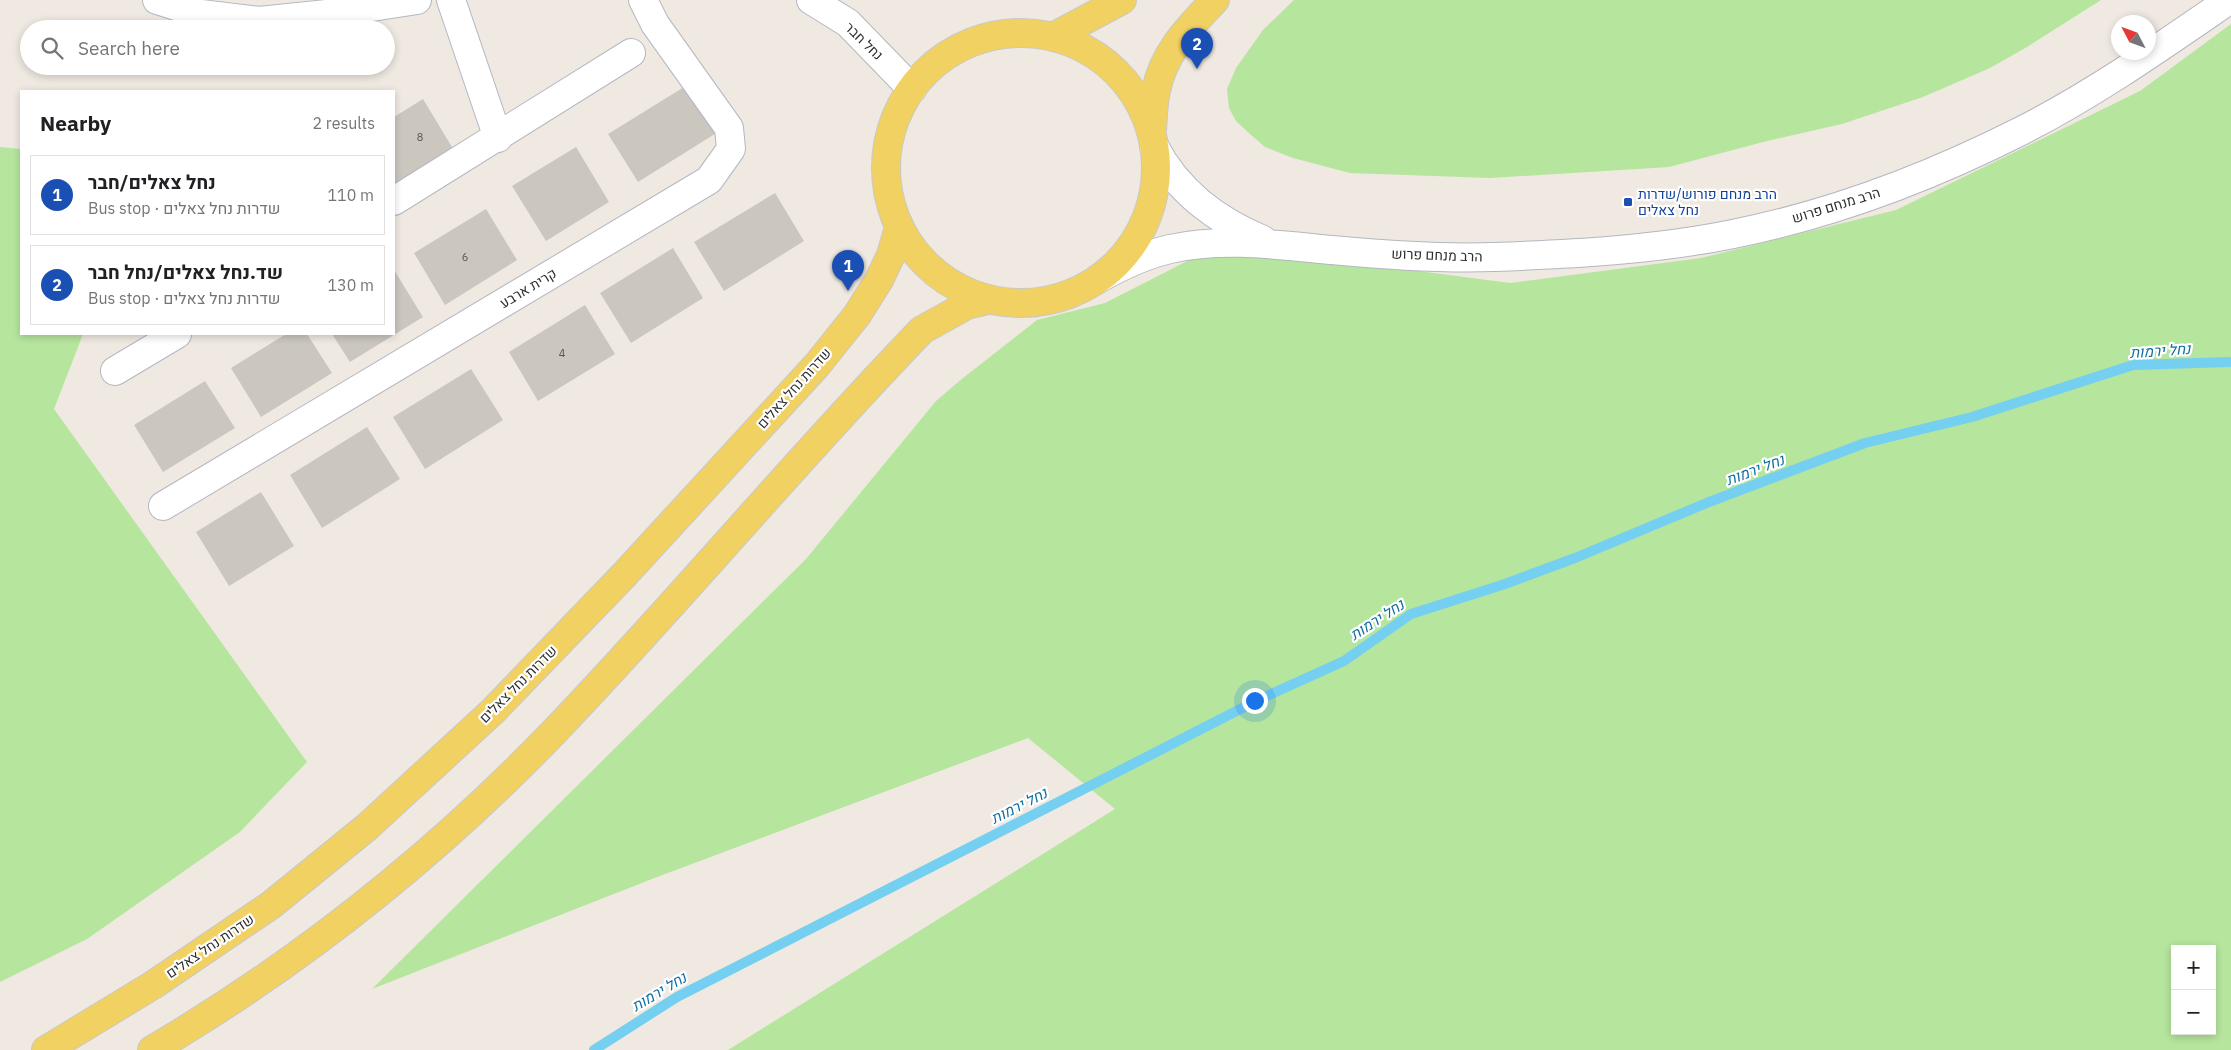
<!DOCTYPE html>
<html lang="en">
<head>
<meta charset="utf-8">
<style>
  :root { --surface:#fff; --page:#f2f2f2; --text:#202124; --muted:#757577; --line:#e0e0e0; --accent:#4264fb }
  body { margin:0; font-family:"IBM Plex Sans",Heebo,sans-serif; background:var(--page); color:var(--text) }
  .controls { position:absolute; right:15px; bottom:15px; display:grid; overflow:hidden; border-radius:0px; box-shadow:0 2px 8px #0003 }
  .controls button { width:45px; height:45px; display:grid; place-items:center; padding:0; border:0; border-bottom:1px solid var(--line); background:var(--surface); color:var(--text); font:25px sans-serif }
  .compass { position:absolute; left:2111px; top:15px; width:45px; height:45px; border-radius:50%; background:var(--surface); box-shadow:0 2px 8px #0003; rotate:311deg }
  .you { position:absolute; left:1254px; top:700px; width:18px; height:18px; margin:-12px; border:4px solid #fff; border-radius:50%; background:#1a73e8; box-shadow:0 0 0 8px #1a73e833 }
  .badge { display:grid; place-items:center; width:32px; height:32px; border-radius:50%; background:var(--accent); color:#fff; font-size:16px; font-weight:700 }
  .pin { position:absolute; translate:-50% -41px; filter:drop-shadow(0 1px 2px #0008) }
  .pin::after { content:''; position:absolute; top:26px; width:18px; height:15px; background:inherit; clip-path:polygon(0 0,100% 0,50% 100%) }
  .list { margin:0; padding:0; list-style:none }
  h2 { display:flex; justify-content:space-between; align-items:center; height:65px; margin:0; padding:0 20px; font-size:21px }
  h2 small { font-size:16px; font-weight:400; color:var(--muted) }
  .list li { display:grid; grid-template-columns:32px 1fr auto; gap:15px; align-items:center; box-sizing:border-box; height:80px; margin:0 10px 10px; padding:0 10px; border:1px solid var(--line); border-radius:0px }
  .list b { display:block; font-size:19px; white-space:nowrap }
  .list p { margin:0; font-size:16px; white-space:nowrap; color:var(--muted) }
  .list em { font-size:16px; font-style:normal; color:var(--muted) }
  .icon { flex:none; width:28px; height:28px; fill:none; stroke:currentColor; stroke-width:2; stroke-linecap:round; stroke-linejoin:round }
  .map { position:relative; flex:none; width:2231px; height:1050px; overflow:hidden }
  .search { position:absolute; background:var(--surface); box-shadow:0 2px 8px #0003; left:20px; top:20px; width:375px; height:55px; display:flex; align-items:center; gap:12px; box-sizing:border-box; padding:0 18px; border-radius:28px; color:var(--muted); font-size:19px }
  .panel { position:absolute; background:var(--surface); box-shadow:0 2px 8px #0003; left:20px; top:90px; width:375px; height:245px; border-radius:0px }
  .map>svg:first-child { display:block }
  .green { fill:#b6e59e; fill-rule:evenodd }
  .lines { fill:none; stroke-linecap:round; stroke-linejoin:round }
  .stream { stroke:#75cff0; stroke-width:10 }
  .building { fill:#cbc7bf }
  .minor-casing { stroke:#b4b7c1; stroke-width:30 }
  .major-casing { stroke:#c9c9c9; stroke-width:30 }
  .minor { stroke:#fff; stroke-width:28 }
  .major { stroke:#f2d163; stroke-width:28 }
  .transit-dot { fill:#1a4fb4; stroke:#fff; stroke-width:2 }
  .labels { text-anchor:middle; stroke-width:4.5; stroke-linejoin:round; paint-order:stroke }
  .number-label { font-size:11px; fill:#555452 }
  .street-label { font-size:14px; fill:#2e2e2e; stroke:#fff }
  .transit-label { font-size:14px; fill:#164399; stroke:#fff; text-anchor:start }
  .water-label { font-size:15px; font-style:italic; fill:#0d6fa3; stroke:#fff }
</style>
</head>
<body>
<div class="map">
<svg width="2231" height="1050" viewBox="0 0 2231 1050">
  <rect width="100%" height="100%" fill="#efe9e1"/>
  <!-- green -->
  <path class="green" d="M1294,0H2101L2027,47L1990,68L1923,97L1842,124L1767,141L1669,167L1490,178L1350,173L1293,158L1265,147L1250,134L1236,121L1229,108L1227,89L1236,68L1263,30Z
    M2231,24V1050H728L1115,809L1028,738L657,877L372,989L806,559L936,401L963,378L1037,320L1105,303L1203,253H1281L1510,283L1701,258L1896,210L2140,91ZM2175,949H2212V1031H2175Z
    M0,147L21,149V334H83L54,409L307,762L240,832L87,939L0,982Z"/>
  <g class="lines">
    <!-- stream -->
    <path class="stream" d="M594,1050L677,997L1258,700L1344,661L1411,614L1505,584L1575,558L1709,502L1865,443L1972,417L2133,365L2231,362"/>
  </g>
  <!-- building -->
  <path class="building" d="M689,84L718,132L638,182L608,134Z
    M423,99L458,157L394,197V117Z
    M576,147L609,202L546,241L512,186Z
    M775,193L804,241L724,291L694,242Z
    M486,209L517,260L445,305L414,253Z
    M673,248L703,298L631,343L600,293Z
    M394,270L423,317L350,362L332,334H394Z
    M585,305L615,354L538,401L509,352Z
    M286,334H307L332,373L261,417L231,368Z
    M471,369L503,420L425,469L393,417Z
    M205,381L235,428L163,472L134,425Z
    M367,427L400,479L322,528L290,475Z
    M261,492L294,546L229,586L196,532Z"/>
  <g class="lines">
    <!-- minor casing -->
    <g class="minor-casing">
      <path id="minor" d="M157,0L201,14L259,21L327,14L417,0
        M451,0L498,138
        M811,0L848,23L912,89
        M1154,146C1178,192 1216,220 1263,240
        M394,201L631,53
        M1098,279C1121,266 1144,255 1170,249C1223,237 1278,245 1332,250C1385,255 1440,259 1494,257C1573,254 1655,250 1733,234C1833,214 1930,177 2021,131C2094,94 2162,46 2229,0
        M115,371L177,334
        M163,506L709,180L731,149L729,128L655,24L643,0"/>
    </g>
    <!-- major casing -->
    <g class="major-casing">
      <path id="major" d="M886 168a135 135 0 1 1 270 0a135 135 0 1 1-270 0Z
        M1053,37L1122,0
        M1152,130C1153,117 1153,104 1156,91C1163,53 1189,27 1215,0
        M46,1050L153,985L271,905L367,827L493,711L625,574L817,365L857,315L879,280L891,255L899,227
        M152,1050C298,964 434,856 552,734C679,602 795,461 922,330L967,305L988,300"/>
    </g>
    <!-- minor -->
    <use href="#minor" class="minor"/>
    <!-- major -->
    <use href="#major" class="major"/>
  </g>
  <!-- markers -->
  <rect class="transit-dot" x="1623" y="197" width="10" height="10" rx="2.5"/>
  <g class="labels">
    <!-- number labels -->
    <g class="number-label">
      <text x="420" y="141">8</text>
      <text x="465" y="261">6</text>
      <text x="562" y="357">4</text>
    </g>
    <!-- street labels -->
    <g class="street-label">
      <text transform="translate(864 41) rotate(44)" y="5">נחל חבר</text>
      <text transform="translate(1836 205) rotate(-17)" y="5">הרב מנחם פרוש</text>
      <text transform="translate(1437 255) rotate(2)" y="5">הרב מנחם פרוש</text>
      <text transform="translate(528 288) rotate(-31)" y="5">קרית ארבע</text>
      <text transform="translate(794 388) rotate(-48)" y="5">שדרות נחל צאלים</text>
      <text transform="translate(518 684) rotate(-45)" y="5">שדרות נחל צאלים</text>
      <text transform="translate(210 946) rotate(-34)" y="5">שדרות נחל צאלים</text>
    </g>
    <!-- transit labels -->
    <g class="transit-label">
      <text x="1638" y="199">הרב מנחם פורוש/שדרות<tspan x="1638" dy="16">נחל צאלים</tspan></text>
    </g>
    <!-- water labels -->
    <g class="water-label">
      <text transform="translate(2160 351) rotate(-4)" y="5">נחל ירמות</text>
      <text transform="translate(1755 470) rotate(-21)" y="5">נחל ירמות</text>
      <text transform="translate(1377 620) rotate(-33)" y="5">נחל ירמות</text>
      <text transform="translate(1019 806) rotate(-27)" y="5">נחל ירמות</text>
      <text transform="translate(659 992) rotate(-31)" y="5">נחל ירמות</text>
    </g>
  </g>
</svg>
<div class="controls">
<button>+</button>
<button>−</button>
</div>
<svg class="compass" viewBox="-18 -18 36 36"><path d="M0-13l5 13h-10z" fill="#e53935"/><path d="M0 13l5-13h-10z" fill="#757577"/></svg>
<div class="you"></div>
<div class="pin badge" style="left:848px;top:291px;background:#1a4fb4">1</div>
<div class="pin badge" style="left:1197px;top:69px;background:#1a4fb4">2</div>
<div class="search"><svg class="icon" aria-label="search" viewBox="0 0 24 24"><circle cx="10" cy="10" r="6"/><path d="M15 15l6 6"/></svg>Search here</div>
<section class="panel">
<h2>Nearby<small>2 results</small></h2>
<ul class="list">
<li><span class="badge" style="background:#1a4fb4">1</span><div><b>נחל צאלים/חבר</b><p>Bus stop · שדרות נחל צאלים</p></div><em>110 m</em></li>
<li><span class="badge" style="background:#1a4fb4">2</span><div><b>שד.נחל צאלים/נחל חבר</b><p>Bus stop · שדרות נחל צאלים</p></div><em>130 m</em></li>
</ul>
</section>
</div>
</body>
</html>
